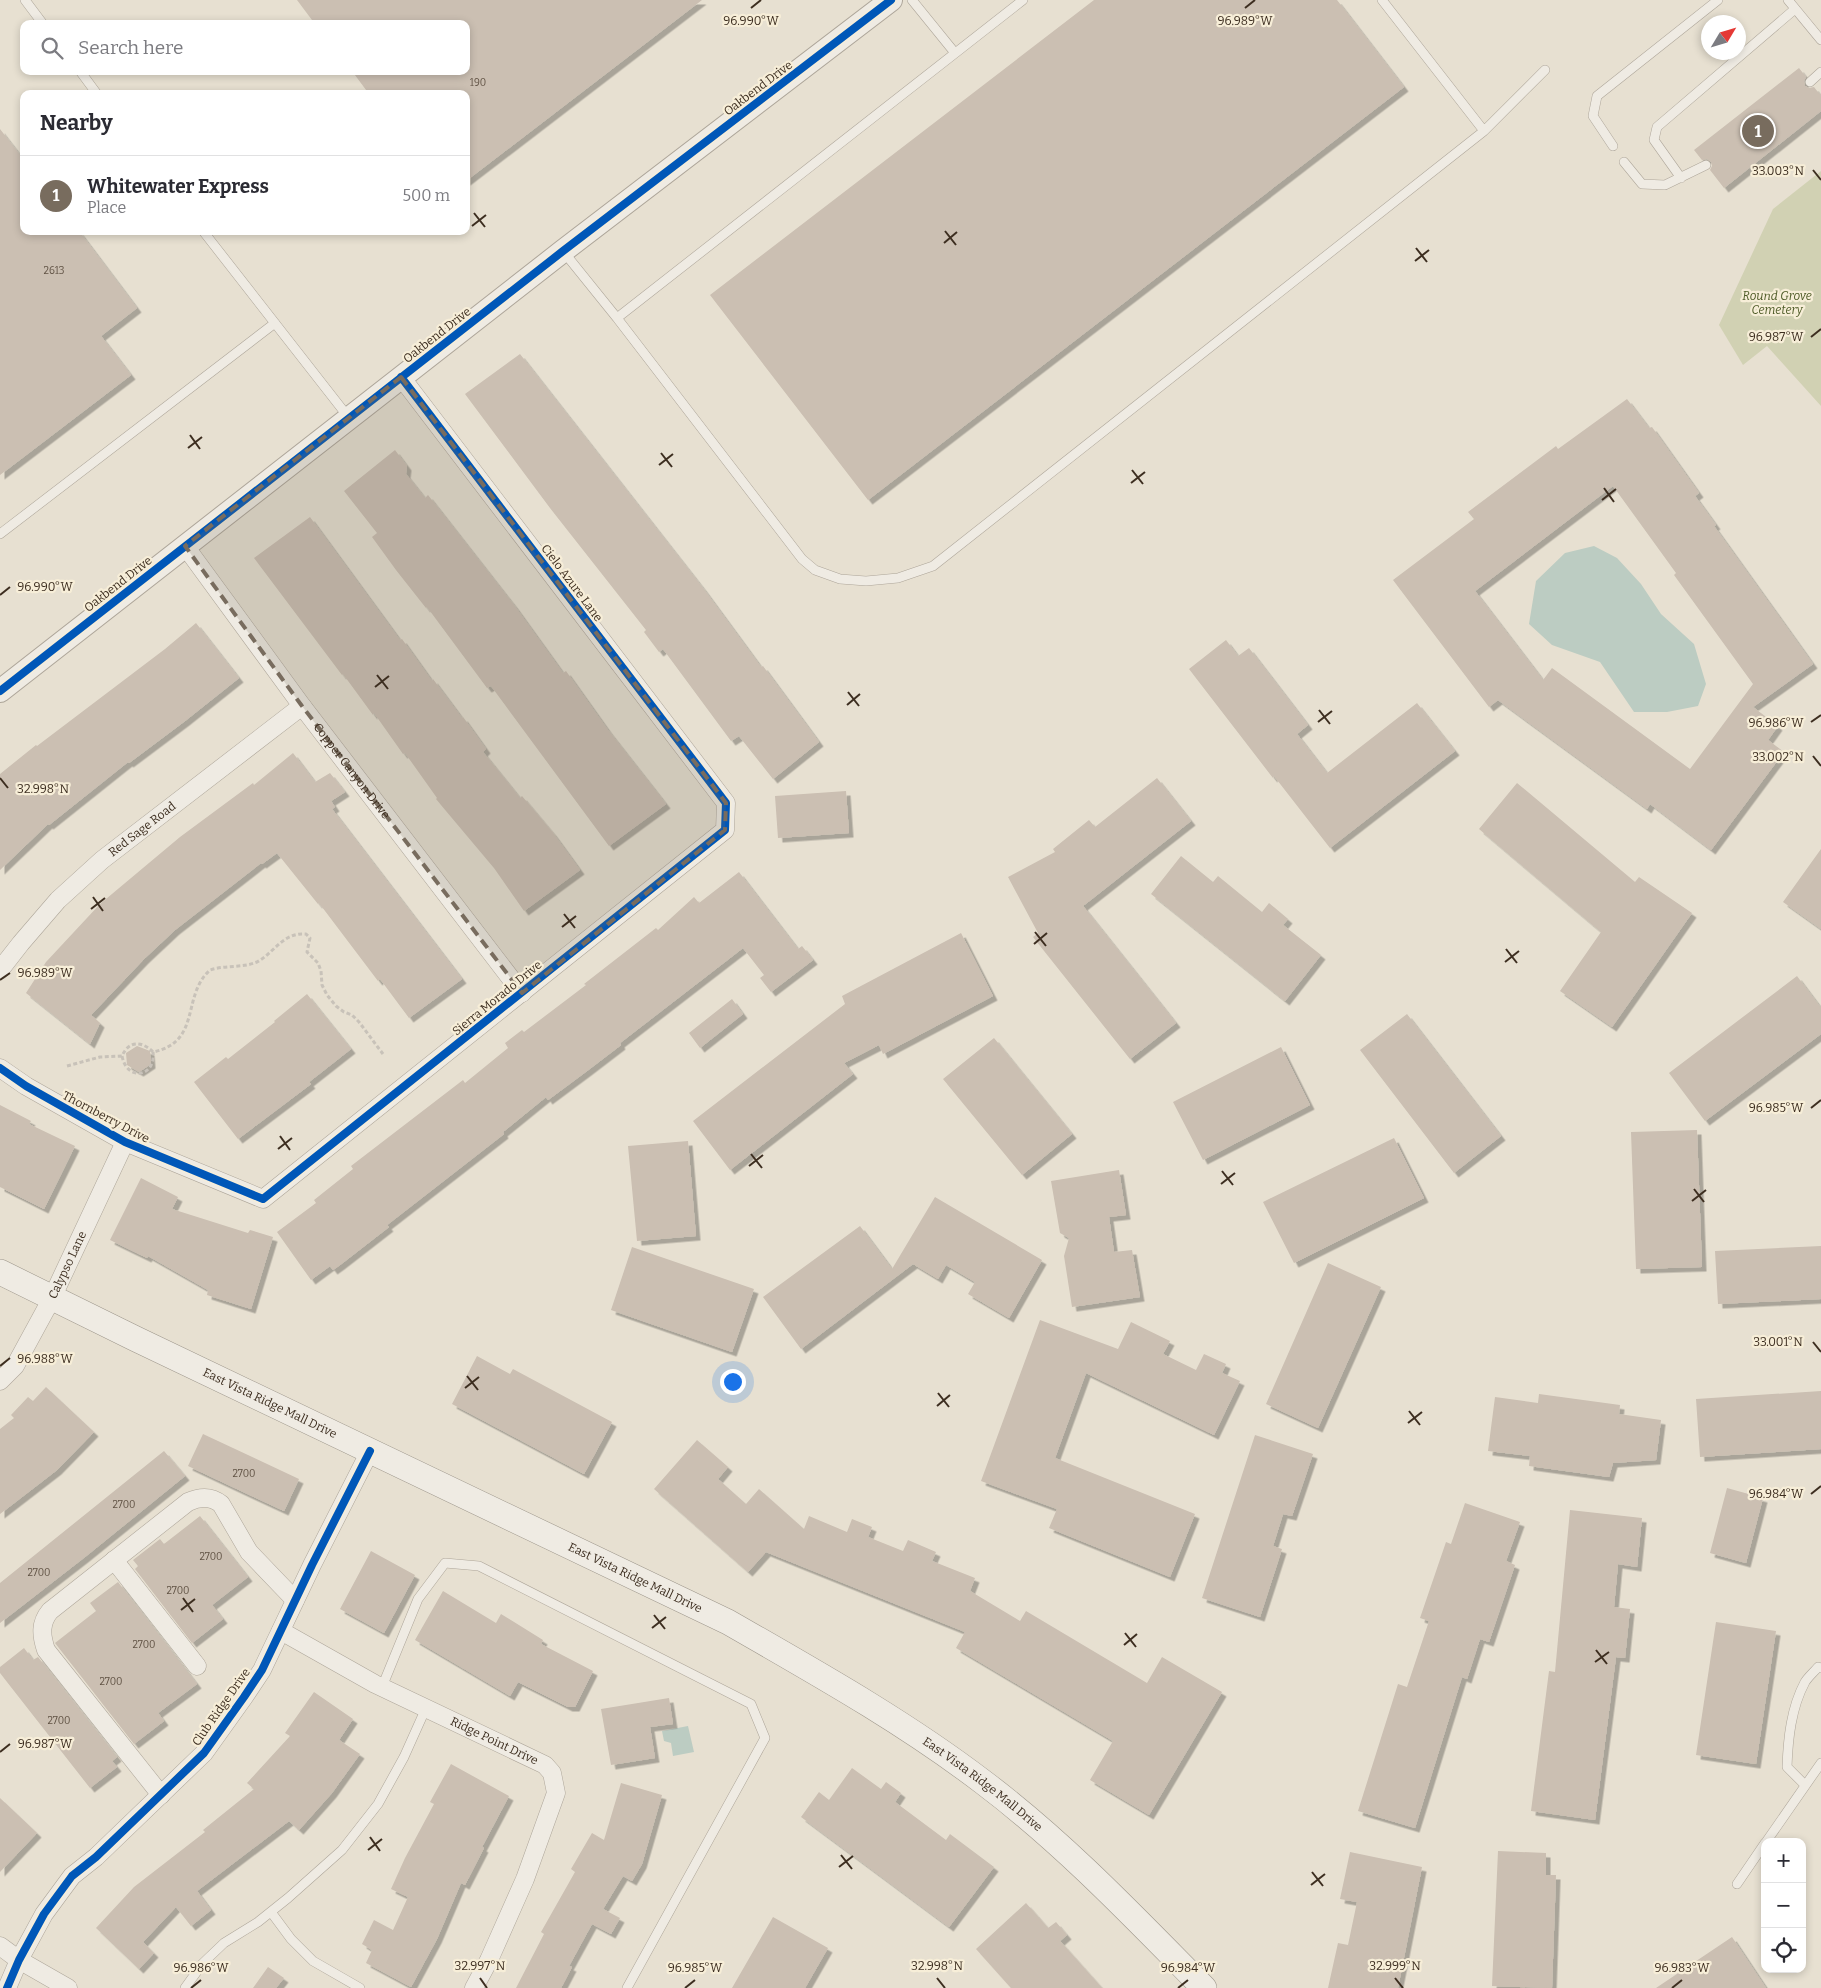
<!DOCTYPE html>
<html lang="en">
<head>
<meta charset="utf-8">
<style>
  :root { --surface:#fff; --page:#f7f7f7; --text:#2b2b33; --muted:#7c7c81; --line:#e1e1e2; --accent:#786c5e }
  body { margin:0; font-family:Bitter,serif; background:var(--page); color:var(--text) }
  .controls { position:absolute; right:15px; bottom:15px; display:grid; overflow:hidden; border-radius:10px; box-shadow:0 2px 8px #0003 }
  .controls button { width:45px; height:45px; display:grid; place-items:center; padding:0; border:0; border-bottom:1px solid var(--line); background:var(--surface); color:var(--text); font:25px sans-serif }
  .compass { position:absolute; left:1701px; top:15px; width:45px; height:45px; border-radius:50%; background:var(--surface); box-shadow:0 2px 8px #0003; rotate:52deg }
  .you { position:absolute; left:732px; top:1381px; width:18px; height:18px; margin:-12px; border:4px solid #fff; border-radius:50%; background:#1a73e8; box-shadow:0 0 0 8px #1a73e833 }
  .badge { display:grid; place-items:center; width:32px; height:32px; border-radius:50%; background:var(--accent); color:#fff; font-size:16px; font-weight:700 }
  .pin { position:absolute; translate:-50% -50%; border:2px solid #fff; box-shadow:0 1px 5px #0006 }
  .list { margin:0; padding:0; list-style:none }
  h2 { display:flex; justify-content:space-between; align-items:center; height:65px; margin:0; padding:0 20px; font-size:21px }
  h2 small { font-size:16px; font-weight:400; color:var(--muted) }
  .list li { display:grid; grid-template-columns:32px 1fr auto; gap:15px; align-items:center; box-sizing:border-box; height:80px; padding:0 20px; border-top:1px solid var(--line) }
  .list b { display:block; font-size:19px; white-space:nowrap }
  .list p { margin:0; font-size:16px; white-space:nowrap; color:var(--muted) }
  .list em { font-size:16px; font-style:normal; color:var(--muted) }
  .icon { flex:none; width:28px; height:28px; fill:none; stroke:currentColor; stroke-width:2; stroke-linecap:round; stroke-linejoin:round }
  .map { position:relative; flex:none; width:1821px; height:1988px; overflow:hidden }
  .search { position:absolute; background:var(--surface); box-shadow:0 2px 8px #0003; left:20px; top:20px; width:450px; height:55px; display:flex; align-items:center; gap:12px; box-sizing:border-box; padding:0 18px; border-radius:10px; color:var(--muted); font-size:19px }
  .panel { position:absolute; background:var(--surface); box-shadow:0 2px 8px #0003; left:20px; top:90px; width:450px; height:145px; border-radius:10px }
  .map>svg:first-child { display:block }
  .cemetery { fill:#d1d1b3 }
  .water { fill:#bcccc2 }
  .building { fill:#cbbfb2; fill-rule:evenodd; filter:url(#shadow) }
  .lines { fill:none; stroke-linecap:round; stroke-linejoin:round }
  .service-casing { stroke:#ada599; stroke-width:10 }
  .minor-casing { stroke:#ada599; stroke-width:19 }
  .tertiary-casing { stroke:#ada599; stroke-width:24 }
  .secondary-casing { stroke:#9c958a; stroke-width:26 }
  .path { stroke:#c8c2b9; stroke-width:3; stroke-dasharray:4 2.5; stroke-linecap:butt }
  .service { stroke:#efebe3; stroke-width:9 }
  .minor { stroke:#efebe3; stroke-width:18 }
  .tertiary { stroke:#efebe3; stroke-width:22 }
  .secondary { stroke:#efebe3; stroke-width:25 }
  .cycleway-casing { stroke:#f7eed8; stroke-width:11 }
  .cycleway { stroke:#0057b8; stroke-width:8 }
  .marked { fill:#786c5e; fill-opacity:0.2; stroke:#786c5e; stroke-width:4; stroke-dasharray:10 6; stroke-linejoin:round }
  .ticks { fill:none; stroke:#3d2e20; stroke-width:2 }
  .labels { text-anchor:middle; stroke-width:4.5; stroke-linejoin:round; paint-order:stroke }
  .number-label { font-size:10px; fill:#605244 }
  .street-label { font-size:12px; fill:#3d2e20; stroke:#f7eed8 }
  .park-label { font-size:12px; font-style:italic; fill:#4d5a26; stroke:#f7eed8 }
  .ticks-label { font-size:12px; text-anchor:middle; fill:#3d2e20; stroke:#f7eed8; stroke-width:4.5; stroke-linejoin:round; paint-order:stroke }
</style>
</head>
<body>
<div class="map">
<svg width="1821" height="1988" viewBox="0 0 1821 1988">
  <defs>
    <filter id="shadow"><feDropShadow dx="4.5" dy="4.5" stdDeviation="0" flood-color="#0004"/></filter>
  </defs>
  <rect width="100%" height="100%" fill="#e7e0d1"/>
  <!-- cemetery -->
  <path class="cemetery" d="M1821,171V406L1767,346L1743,365L1719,325L1773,209Z"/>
  <!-- water -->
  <path class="water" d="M1594,546L1617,558L1641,584L1661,614L1694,644L1706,684L1698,706L1667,712H1634L1600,662L1552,645L1529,624L1536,581L1565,553Z
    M688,1726L694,1752L673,1756L671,1743L664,1741L662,1731Z"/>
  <!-- building -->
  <path class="building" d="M297,0H702L466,181V94H369L352,71H466V24H315Z
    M1094,0H1337L1404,87L868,500L710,295Z
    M1799,68L1806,77L1804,81L1805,86L1809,88L1814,87L1821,96V111L1724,188L1710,170L1712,166L1711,162L1707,159L1702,160L1694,150Z
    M0,129L24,160V231H79L137,308L101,336L131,375L0,475Z
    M520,354L703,588L761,667L763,666L819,742L773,779L739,736L731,741L663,649L659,652L644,632L646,630L550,508L465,394Z
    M1627,399L1649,428L1652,427L1699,493L1695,496L1716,525L1714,526L1813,664L1753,707L1778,726L1768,740L1784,752L1711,850L1650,804L1647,809L1498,700L1489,707L1393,580L1474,519L1468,512L1556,446L1558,449ZM1613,486L1676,573L1674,575L1753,684L1690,769L1552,668L1543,680L1475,591Z
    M395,450L407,466L406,474L425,498L428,495L514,605L563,673L566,671L608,730L666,804L609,846L491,686L487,688L427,607L426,608L396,570L372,537L377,533L344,491Z
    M310,517L400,640L402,639L432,681L433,679L462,718L463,717L486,749L483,752L520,798L522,796L553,833L580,870L524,911L494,868L436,799L437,798L405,753L403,754L374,713L373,715L343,674L342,675L254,558Z
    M196,623L239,678L185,721L129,763L128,762L49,825L48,824L0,870V774L36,745L37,746L165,649Z
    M1226,640L1238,656L1249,648L1308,725L1297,734L1327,773L1417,703L1455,751L1330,848L1274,776L1273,778L1189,669Z
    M293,753L315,782L330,773L345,792L331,801L335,807L332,809L462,979L409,1018L380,979L378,981L319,903L318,904L277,853L262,864L261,863L175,930L144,959L91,1015L100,1023L90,1044L26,993L46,962L100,904L180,837L253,783L254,785Z
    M1157,778L1191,821L1083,906L1176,1023L1130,1059L1033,937L1038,933L1008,877L1055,852L1053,849L1089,820L1095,827Z
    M1517,783L1635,882L1639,877L1692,913L1612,1027L1560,991L1601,932L1479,829Z
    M846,791L849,833L778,838L775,796Z
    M1821,849V929L1783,902Z
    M1181,856L1213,882L1218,876L1262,912L1269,903L1288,919L1283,925L1321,955L1285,1001L1151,894Z
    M739,872L798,949L802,946L813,960L771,992L760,978L764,975L743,948L620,1043L621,1045L587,1071L548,1100L546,1097L503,1132L504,1134L387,1225L389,1227L340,1265L333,1270L330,1266L311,1280L277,1232L316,1203L314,1200L353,1169L351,1166L463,1080L465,1083L508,1048L505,1043L522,1030L524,1032L586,985L584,984L656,928L658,930L694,897L699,903Z
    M961,933L993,996L883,1054L879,1045L844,1063L853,1074L730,1170L693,1121L845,1004L842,996Z
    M1797,976L1821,1008V1034L1705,1121L1669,1073Z
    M307,994L351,1049L309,1082L311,1084L238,1139L194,1082L226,1057L228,1059L275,1022L274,1021Z
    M732,999L743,1014L700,1048L689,1033Z
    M1407,1014L1501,1136L1454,1173L1360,1050Z
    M994,1038L1072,1134L1022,1175L943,1079Z
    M137,1046L150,1051L151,1064L139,1072L127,1065L126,1053Z
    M1281,1047L1310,1105L1203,1160L1173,1102Z
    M0,1105L31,1121L29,1124L75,1146L44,1209L0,1187Z
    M1697,1130L1702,1267L1636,1269L1631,1132Z
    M1394,1138L1424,1198L1294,1263L1263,1202Z
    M688,1141L696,1236L637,1241L628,1146Z
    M1119,1170L1126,1215L1109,1217L1114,1252L1132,1250L1140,1297L1072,1307L1064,1256L1069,1238L1060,1233L1051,1181Z
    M141,1178L178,1197L172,1209L248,1233L250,1230L273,1237L251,1309L207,1295L208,1290L148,1256L147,1258L110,1240Z
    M935,1197L1042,1260L1009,1318L968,1294L975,1282L946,1265L938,1279L913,1264L801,1349L763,1297L860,1226L892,1269Z
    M1821,1246V1299L1718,1304L1715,1251Z
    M632,1247L754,1289L732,1352L611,1310Z
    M1328,1263L1381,1287L1318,1428L1266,1404Z
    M1040,1320L1118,1349L1131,1322L1170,1341L1163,1354L1196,1370L1204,1354L1226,1364L1222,1373L1240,1381L1214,1435L1086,1373L1055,1458L1195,1514L1170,1577L1049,1528L1057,1509L981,1481Z
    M477,1356L510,1374L513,1369L612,1422L584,1474L452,1404Z
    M46,1387L94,1432L57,1470L0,1514V1429L14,1418L11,1415L28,1397L33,1401Z
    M1821,1391V1449L1700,1457L1696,1399Z
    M1539,1394L1620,1405L1619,1414L1661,1420L1656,1460L1613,1463L1609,1477L1529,1466L1530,1456L1488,1451L1495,1397L1538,1403Z
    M203,1434L299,1479L284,1511L188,1466Z
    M1255,1435L1313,1454L1292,1516L1283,1514L1273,1546L1282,1549L1260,1617L1202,1598Z
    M697,1440L728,1467L718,1479L746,1504L759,1489L804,1529L809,1516L847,1532L852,1519L872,1527L868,1537L903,1551L908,1540L936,1552L932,1561L975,1578L970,1591L1020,1621L1026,1611L1147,1683L1162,1657L1222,1692L1149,1815L1090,1780L1113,1741L956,1648L965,1632L766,1552L748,1572L654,1489Z
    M164,1451L185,1476L85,1557L0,1623V1583Z
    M1727,1488L1763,1498L1746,1563L1710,1553Z
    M1465,1503L1520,1522L1506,1561L1515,1565L1489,1642L1480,1639L1467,1679L1462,1677L1415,1828L1358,1811L1398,1684L1407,1687L1429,1621L1420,1618L1446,1542L1451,1544Z
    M1570,1510L1642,1518L1637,1567L1618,1564L1614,1607L1630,1609L1625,1658L1616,1657L1595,1820L1531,1811L1549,1671L1555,1672Z
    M200,1516L248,1577L212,1605L223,1619L192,1643L135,1569L138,1566L133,1560L160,1539L164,1544Z
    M371,1551L415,1575L384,1633L340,1609Z
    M118,1582L197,1684L158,1713L164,1721L134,1744L55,1643L96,1611L90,1603Z
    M443,1591L496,1623L501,1614L543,1640L541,1644L593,1671L575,1707H568L518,1682L510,1696L415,1640Z
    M1716,1622L1776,1631L1756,1764L1696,1755Z
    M24,1648L33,1660L38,1657L117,1757L112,1761L117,1767L90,1788L0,1673V1667Z
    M314,1692L353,1719L339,1740L360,1754L332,1793L299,1830L289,1821L197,1891L211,1910L191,1926L176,1907L143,1942L154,1953L139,1969L96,1928L134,1887L205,1832L203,1830L254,1789L247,1783L290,1736L285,1733Z
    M669,1698L673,1724L650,1727L655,1758L611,1765L601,1709Z
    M451,1764L509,1796L482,1847L484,1848L465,1885L461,1883L437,1939L411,1987L366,1963L372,1950L362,1944L374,1920L393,1930L408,1897L391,1889L405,1858L434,1804L430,1802Z
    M852,1768L881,1789L886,1782L901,1793L895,1802L946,1840L950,1834L994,1867L949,1927L801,1817L819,1792L829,1800Z
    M621,1783L662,1795L642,1864L632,1881L623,1876L603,1909L620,1918L611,1934L592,1924L569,1966L572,1967L561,1988H516L544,1934L541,1932L575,1872L571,1869L592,1833L604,1840Z
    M0,1798L37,1833L0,1872Z
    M1498,1851L1546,1853V1875H1556L1552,1988L1492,1986Z
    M1350,1852L1422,1867L1398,1988H1328L1338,1943L1348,1945L1357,1902L1340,1899Z
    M1026,1903L1048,1928L1056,1922L1067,1935L1060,1941L1102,1988H1011L976,1949Z
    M773,1917L828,1948L805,1988H732Z
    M1732,1937L1766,1988H1656Z
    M268,1967L284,1978L276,1988H253Z"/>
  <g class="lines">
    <!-- service casing -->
    <g class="service-casing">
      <path id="service" d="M25,0L43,24
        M912,0L955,53
        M1788,0L1821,40
        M80,71L97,94
        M1810,82L1821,72
        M1484,131L1545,70
        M1613,146L1593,116L1597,96L1718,0
        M1624,162L1642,184L1665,185L1706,165
        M1681,178L1654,140L1657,127L1795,9
        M203,231L349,418
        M563,251L617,318L802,559L815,570L840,579L866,581L898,578L933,566L1484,131L1382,0
        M617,318L1023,0
        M0,534L275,323
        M382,1687L418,1599L445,1563L479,1566L751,1704L765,1738L627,1988
        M1805,1785L1787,1767C1788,1739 1791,1708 1805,1682C1808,1677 1814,1672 1818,1667L1821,1668
        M1766,1842L1821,1763
        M1737,1884L1765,1843
        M271,1912L291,1939L313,1961L360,1988
        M185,1988L203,1963L224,1943L258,1922L288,1898L342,1850L378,1804L404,1757L426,1708"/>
    </g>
    <!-- minor casing -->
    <g class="minor-casing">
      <g id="minor">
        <path id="s1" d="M185,546L302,706L522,993"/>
        <path id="s2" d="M0,970L21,943L58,900L102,860L302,706"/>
        <path d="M0,1068L26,1086L125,1142L263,1199L725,830L726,803L401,377"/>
        <path id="s3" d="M0,1381L15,1366L52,1298L125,1142"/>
        <path d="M114,1560L197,1666"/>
        <path id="s4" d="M281,1631L375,1684L545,1765L552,1773L556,1793L525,1879L489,1960L474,1988"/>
        <path d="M161,1795L46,1650C41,1635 40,1623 50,1611L188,1502C199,1497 211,1496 221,1504L249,1552L295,1600"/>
        <path d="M0,1946L19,1960L68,1988"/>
        <path d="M7,1988L19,1960L44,1914L72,1876L96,1857L204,1753L244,1697L262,1670L312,1565L370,1451"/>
      </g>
    </g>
    <!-- tertiary casing -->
    <g class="tertiary-casing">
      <path id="tertiary" d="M0,691L563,251L891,0"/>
    </g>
    <!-- secondary casing -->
    <g class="secondary-casing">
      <g id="secondary">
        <path id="s5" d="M0,1272L136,1339L728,1622C815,1672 903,1721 983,1782C1064,1843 1134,1917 1204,1988"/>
      </g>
    </g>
    <!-- path -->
    <path class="path" d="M122,1056C127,1082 156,1077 153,1052
      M67,1066L100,1057L122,1056C129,1040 142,1041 153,1052C202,1042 181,996 210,970C225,965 243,968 257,962C274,953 283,932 306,934L310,938L307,952L318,963L321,971L322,985L327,995L336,1006L344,1012L352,1015L359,1022L383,1054"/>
    <!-- service -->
    <use href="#service" class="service"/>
    <!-- minor -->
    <use href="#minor" class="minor"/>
    <!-- tertiary -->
    <use href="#tertiary" class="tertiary"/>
    <!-- secondary -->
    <use href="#secondary" class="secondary"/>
    <!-- cycleway casing -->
    <g class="cycleway-casing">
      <path id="cycleway" d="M0,691L563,251L891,0
        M0,1068L26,1086L125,1142L263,1199L725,830L726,803L401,377
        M7,1988L19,1960L44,1914L72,1876L96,1857L204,1753L244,1697L262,1670L312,1565L370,1451"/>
    </g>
    <!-- cycleway -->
    <use href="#cycleway" class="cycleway"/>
  </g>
  <!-- marked area -->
  <path class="marked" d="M401,377L726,803L725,830L522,993L302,706L185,546Z"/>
  <!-- ticks -->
  <path class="ticks" d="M751,8L761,0M1245,8L1255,0M1813,170L1821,180M474,213L485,227M472,226L486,215M945,231L956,245M944,243L957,232M1416,248L1427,262M1415,261L1429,250M1811,337L1821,329M190,435L200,449M188,448L202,437M661,453L672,467M659,465L673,454M1132,470L1143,484M1131,483L1145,472M1604,488L1614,502M1602,500L1616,489M0,595L10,587M377,675L388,689M375,687L389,676M848,692L859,706M847,705L860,694M1319,710L1330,724M1318,722L1332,711M1811,722L1821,715M1813,756L1821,766M0,778L8,788M93,897L103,911M91,909L105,898M564,914L575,928M562,927L576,916M1035,932L1046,946M1034,944L1047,933M1506,949L1517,963M1505,962L1519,951M0,980L10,973M1811,1108L1821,1100M280,1136L290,1150M278,1149L292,1138M751,1154L762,1168M749,1166L763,1155M1222,1171L1233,1185M1221,1184L1235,1173M1694,1189L1704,1202M1692,1201L1706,1190M1813,1342L1821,1352M0,1366L10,1358M467,1376L478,1390M465,1388L479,1377M938,1393L949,1407M937,1406L950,1395M1409,1411L1420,1425M1408,1423L1422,1412M1811,1494L1821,1486M183,1598L193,1612M181,1610L195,1599M654,1615L665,1629M652,1628L666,1617M1125,1633L1136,1647M1124,1645L1137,1634M1596,1650L1607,1664M1595,1662L1609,1652M0,1752L10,1744M370,1837L380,1851M368,1850L382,1839M841,1855L852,1869M839,1867L853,1856M1312,1872L1323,1886M1311,1885L1325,1874M480,1978L487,1988M937,1978L945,1988M1395,1978L1403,1988M191,1988L201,1980M685,1988L695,1980M1178,1988L1188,1980M1672,1988L1682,1980"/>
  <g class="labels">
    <!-- number labels -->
    <g class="number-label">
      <text x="478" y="86">190</text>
      <text x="54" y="274">2613</text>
      <text x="244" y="1477">2700</text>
      <text x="124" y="1508">2700</text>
      <text x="211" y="1560">2700</text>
      <text x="39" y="1576">2700</text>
      <text x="178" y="1594">2700</text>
      <text x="144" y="1648">2700</text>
      <text x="111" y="1685">2700</text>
      <text x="59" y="1724">2700</text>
    </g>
    <!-- street labels -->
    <g class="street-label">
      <text transform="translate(758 88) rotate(-37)" y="4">Oakbend Drive</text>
      <text transform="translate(437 335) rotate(-38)" y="4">Oakbend Drive</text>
      <text transform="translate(572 583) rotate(53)" y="4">Cielo Azure Lane</text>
      <text transform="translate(118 584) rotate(-38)" y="4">Oakbend Drive</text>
      <text dy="4" stroke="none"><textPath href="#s1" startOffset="280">Copper Canyon Drive</textPath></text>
      <text dy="4" stroke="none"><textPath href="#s2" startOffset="201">Red Sage Road</textPath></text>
      <text transform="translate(497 998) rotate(-39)" y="4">Sierra Morado Drive</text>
      <text transform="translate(106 1117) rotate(28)" y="4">Thornberry Drive</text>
      <text dy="4" stroke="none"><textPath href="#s3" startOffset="135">Calypso Lane</textPath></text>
      <text dy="4" stroke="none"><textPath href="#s5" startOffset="300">East Vista Ridge Mall Drive</textPath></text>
      <text dy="4" stroke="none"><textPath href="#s5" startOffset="705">East Vista Ridge Mall Drive</textPath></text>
      <text transform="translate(221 1707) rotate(-55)" y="4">Club Ridge Drive</text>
      <text dy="4" stroke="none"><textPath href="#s4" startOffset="240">Ridge Point Drive</textPath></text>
      <text dy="4" stroke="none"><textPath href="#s5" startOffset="1110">East Vista Ridge Mall Drive</textPath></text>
    </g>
    <!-- park labels -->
    <g class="park-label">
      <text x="1777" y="300">Round Grove<tspan x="1777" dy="14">Cemetery</tspan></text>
    </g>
  </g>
  <g class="ticks-label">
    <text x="751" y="25">96.990°W</text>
    <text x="1245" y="25">96.989°W</text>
    <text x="1778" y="175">33.003°N</text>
    <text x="1776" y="341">96.987°W</text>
    <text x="45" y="591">96.990°W</text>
    <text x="1776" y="727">96.986°W</text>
    <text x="1778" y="761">33.002°N</text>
    <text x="43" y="793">32.998°N</text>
    <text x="45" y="977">96.989°W</text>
    <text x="1776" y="1112">96.985°W</text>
    <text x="1778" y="1346">33.001°N</text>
    <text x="45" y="1363">96.988°W</text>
    <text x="1776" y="1498">96.984°W</text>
    <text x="45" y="1748">96.987°W</text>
    <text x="480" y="1970">32.997°N</text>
    <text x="937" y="1970">32.998°N</text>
    <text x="1395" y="1970">32.999°N</text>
    <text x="201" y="1972">96.986°W</text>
    <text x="695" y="1972">96.985°W</text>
    <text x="1188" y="1972">96.984°W</text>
    <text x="1682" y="1972">96.983°W</text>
  </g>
</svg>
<div class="controls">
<button>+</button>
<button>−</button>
<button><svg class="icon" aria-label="locate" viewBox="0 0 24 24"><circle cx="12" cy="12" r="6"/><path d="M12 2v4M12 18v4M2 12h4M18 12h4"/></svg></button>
</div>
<svg class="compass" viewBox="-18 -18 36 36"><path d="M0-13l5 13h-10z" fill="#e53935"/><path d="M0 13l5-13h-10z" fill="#7c7c81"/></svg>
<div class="you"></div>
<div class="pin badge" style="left:1758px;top:131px">1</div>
<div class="search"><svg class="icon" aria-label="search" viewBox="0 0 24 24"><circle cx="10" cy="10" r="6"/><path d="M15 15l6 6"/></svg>Search here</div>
<section class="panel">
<h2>Nearby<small></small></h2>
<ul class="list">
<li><span class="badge">1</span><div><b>Whitewater Express</b><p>Place</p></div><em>500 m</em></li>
</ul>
</section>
</div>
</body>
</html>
